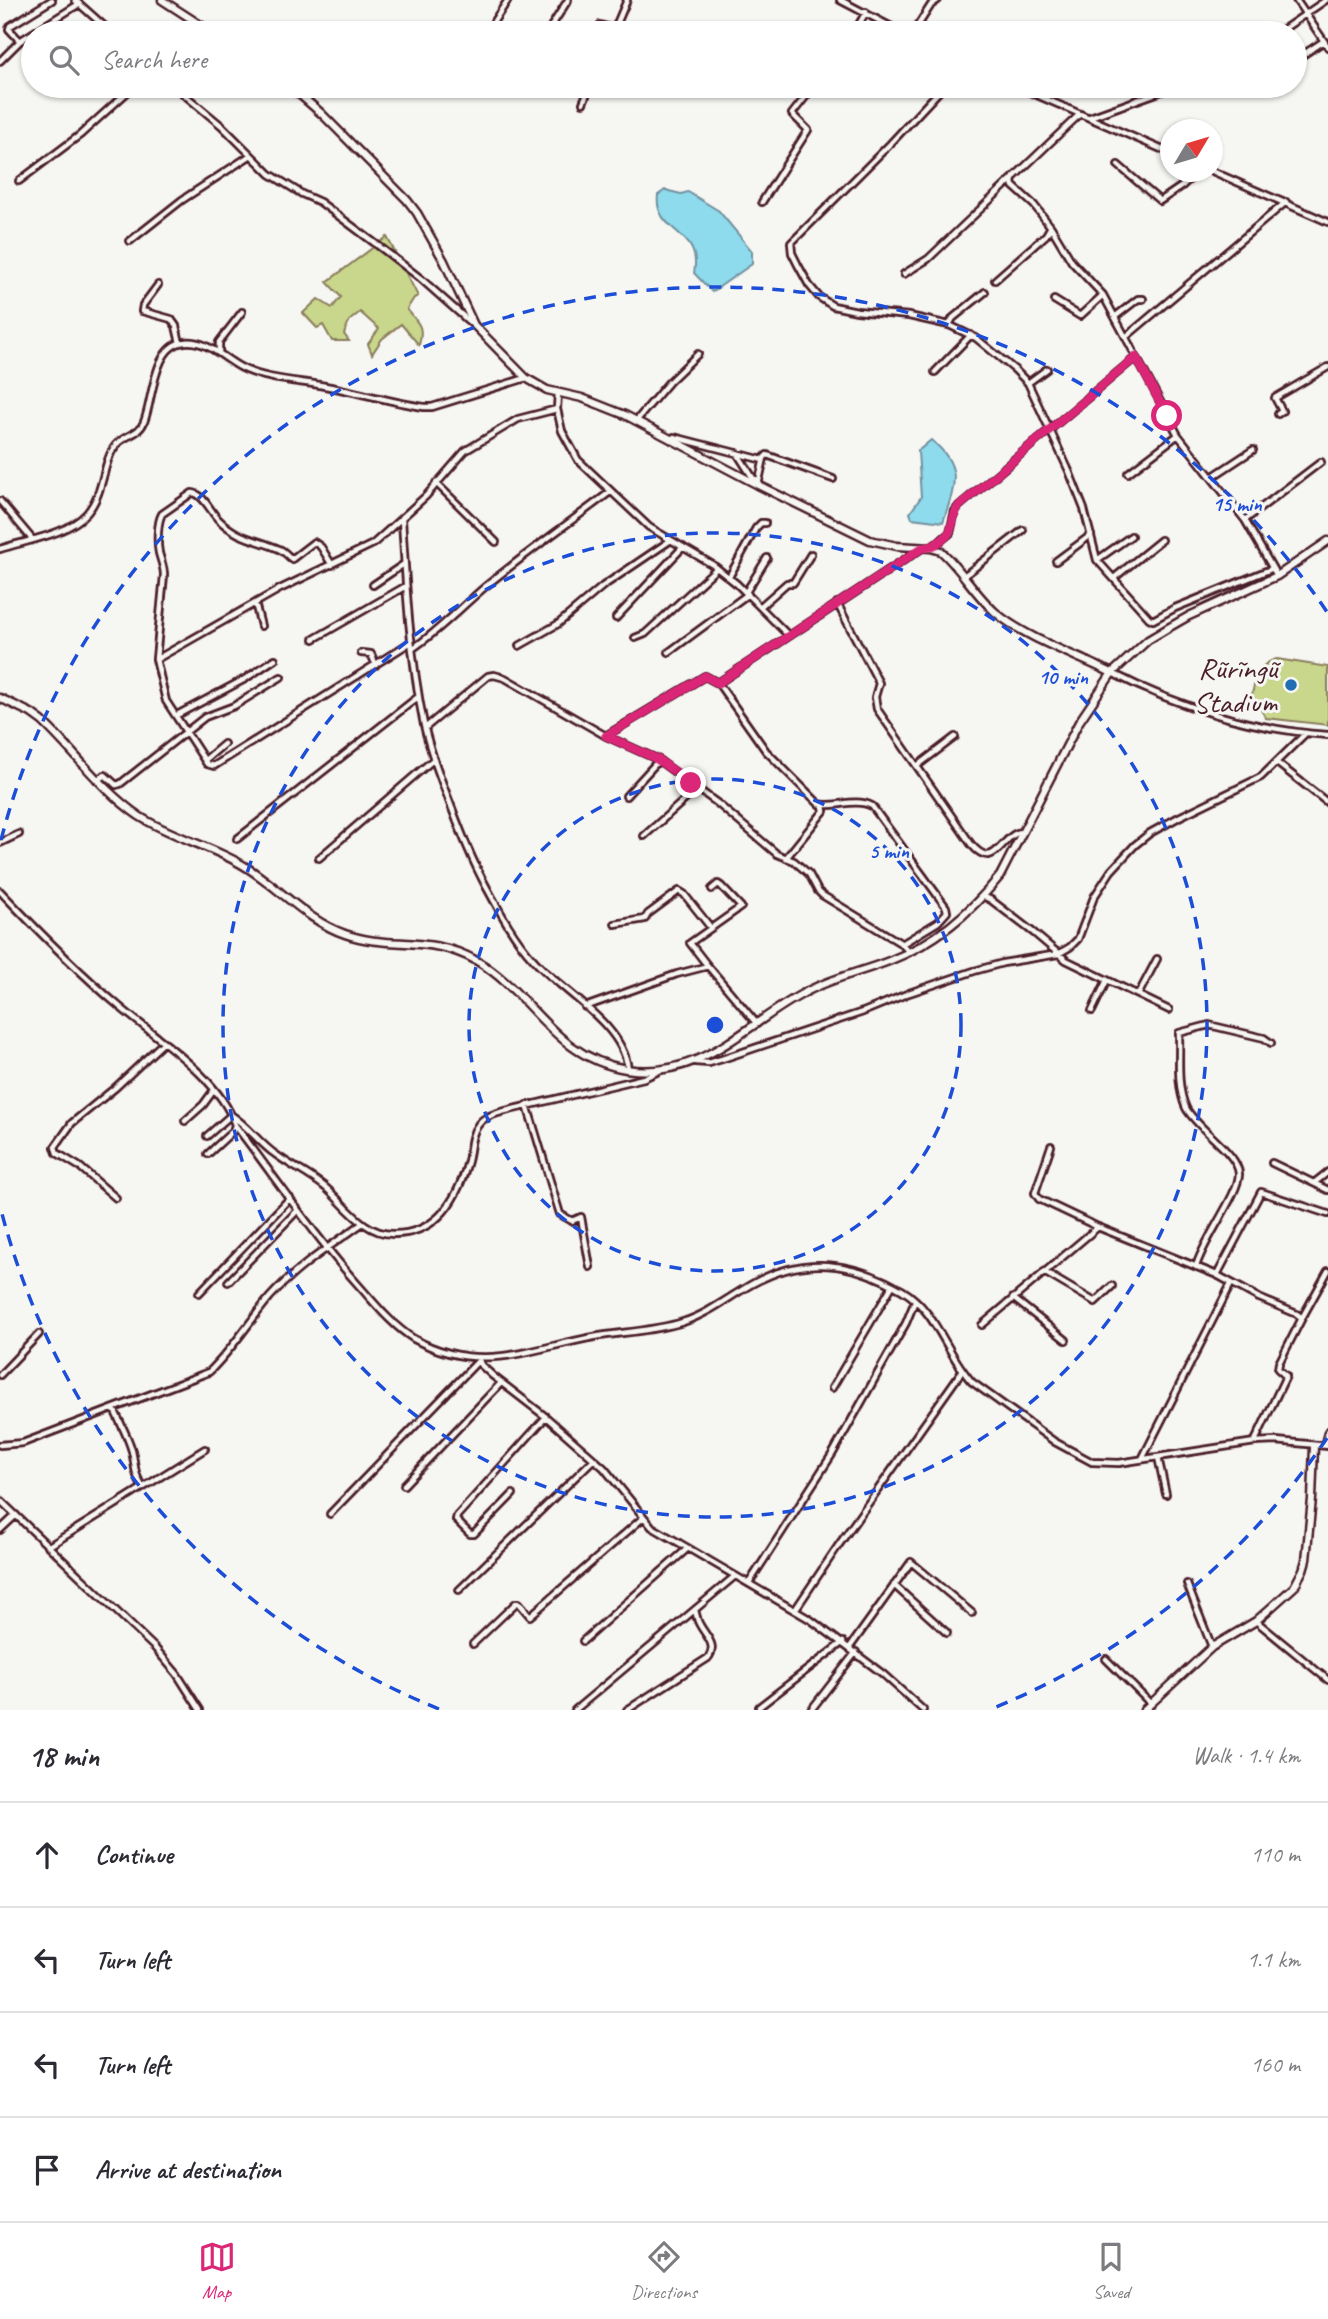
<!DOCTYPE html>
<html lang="en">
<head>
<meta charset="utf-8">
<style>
  :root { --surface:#fff; --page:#f2f2f3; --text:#2b2b33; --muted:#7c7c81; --line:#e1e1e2; --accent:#db2777 }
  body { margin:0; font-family:Caveat,sans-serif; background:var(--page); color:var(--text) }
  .compass { position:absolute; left:1160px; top:119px; width:63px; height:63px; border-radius:50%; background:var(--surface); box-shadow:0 2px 5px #0004; rotate:52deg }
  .stop { position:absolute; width:21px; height:21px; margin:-16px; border:5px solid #db2777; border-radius:50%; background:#fff }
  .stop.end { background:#db2777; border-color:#fff; box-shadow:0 2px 7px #0008 }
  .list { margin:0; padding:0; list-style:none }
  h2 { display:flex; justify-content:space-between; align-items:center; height:91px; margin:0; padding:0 28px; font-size:30px }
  h2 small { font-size:23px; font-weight:400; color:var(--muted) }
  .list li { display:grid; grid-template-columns:46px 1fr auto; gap:21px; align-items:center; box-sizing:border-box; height:105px; padding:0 28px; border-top:2px solid var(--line) }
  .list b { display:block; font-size:26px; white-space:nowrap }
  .list em { font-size:23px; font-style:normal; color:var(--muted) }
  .icon { flex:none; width:38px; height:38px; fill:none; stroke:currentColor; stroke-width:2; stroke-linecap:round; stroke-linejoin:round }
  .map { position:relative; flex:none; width:1328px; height:1710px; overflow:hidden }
  .search { position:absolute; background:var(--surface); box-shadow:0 2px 5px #0004; left:21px; right:21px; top:21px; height:77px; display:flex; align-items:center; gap:18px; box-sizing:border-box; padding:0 24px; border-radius:38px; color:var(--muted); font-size:26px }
  .sheet { height:511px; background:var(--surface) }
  nav { display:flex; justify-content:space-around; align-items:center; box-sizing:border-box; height:98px; border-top:2px solid var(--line); background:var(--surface); font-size:19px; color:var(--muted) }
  nav a { display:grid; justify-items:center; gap:4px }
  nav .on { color:var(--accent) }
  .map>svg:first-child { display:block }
  .green { fill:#c8d78b; stroke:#897b5b; stroke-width:2 }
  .water { fill:#8ddbec; stroke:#72909f; stroke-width:2 }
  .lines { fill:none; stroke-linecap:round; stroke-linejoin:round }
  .street-casing { stroke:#4a1f2b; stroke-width:10 }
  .secondary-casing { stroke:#4a1f2b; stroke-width:11 }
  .street { stroke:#f6f6f2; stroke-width:4.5 }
  .secondary { stroke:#f6f6f2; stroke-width:6 }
  .route { stroke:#db2777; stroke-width:9 }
  .ring { fill:none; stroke:#1d4ed8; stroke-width:3.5; stroke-dasharray:12 9 }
  .poi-dot { fill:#1f6fb2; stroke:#f6f6f2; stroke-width:2.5 }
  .labels { text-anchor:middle; stroke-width:6; stroke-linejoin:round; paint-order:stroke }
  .poi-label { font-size:30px; fill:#4a1f2b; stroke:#f6f6f2; text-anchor:end }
  .centre { fill:#1d4ed8; stroke:#f6f6f2; stroke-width:3.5 }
  .ring-label { font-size:21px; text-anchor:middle; font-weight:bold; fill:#1d4ed8; stroke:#f6f6f2; stroke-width:6; stroke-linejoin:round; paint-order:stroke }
</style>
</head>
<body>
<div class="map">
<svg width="1328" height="1710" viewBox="0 0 1328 1710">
  <rect width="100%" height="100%" fill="#f6f6f2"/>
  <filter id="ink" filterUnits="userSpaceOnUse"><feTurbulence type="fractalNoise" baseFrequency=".0143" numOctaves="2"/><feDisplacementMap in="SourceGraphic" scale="14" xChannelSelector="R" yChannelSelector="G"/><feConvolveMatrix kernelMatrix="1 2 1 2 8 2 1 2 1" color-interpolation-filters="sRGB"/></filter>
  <g filter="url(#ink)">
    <!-- green -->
    <path class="green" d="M387,237L418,296L414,298L407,309C419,324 424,326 419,345L401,324L382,339L372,354L368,344L379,329L360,312L349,321L344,334L349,341H332L323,325L317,328L303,313L318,299L332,308L341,297L327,282Z
      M1277,659L1328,667V725L1266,718L1252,695C1255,678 1259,663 1277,659Z"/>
    <!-- water -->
    <path class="water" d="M665,190L681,194L688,192L719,211L752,251V264L712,292L694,273C703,230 653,233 658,195Z
      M931,440C964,466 955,486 943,522L912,518L910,513L921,497L918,451Z"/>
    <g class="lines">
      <!-- street casing -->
      <g class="street-casing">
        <path id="street" d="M75,0L112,33
          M840,0L903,33
          M1296,0L1328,47
          M494,21L508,0
          M600,25L615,29
          M547,33L568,0
          M613,33L627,0
          M854,33L866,12
          M913,33L931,5L938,0
          M1278,33L1326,0
          M20,41L9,29L10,26L52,0
          M1295,60L1324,41
          M0,61L20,41L79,4
          M174,86L222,126L270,174L302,194L320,202L384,250L420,278L473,325
          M944,86L890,144L791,243L792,253L798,265L809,285L819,297L833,306L857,311L909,316L949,325L976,338L1015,370L1028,383L1069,471L1084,509L1097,560L1149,618L1153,620L1175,608L1271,569
          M1016,86L1170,153
          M583,103L590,86
          M1080,114L1014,177L1012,182L1013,186L1034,205L1051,227L1072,262L1103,295L1178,435L1245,520L1277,576
          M1090,117L1176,86
          M1118,165L1160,201L1182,186L1197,172
          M1212,171L1328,222
          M19,181L80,135L134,86
          M762,202L808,130L792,114L814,86
          M130,241L182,200L251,155
          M904,274L928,259L1011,180
          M995,280L1046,235L1050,228
          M158,285L143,305L142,311L171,319L176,326L180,343
          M1054,300L1080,316L1103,295
          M1116,316L1138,299H1143
          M949,325L953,318L985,292
          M1127,336L1286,202
          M219,352V342L242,312
          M935,372L971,335
          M1028,383L1047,369
          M558,393L557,409L562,431L578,460L649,527L713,565L737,584L788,635
          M1278,414L1282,411L1275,398L1328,367
          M636,421L669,382L698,354
          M672,440L674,437L763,460
          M737,453L753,478L759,481
          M1128,473L1178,435
          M1212,477L1253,450
          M436,483L496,542
          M758,485L764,458L767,455L833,479
          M0,501L32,539
          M402,519C406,588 410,657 424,725C429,747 437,769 445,790C458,824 470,857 487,888C500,912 514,938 533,959C561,992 623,1023 628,1069
          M1245,520L1321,462
          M931,548L950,533L955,511L959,506L1136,357
          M0,549C28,540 67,535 87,513C105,492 102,462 116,445C124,435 139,435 144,422C153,401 153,344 185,342C208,340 224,359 242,368C266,380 299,381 325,386C358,392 391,402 424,407H432L526,378
          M1097,560L1131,536
          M1056,561L1091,535
          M332,565L321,547L314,542L292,559C287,556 285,551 279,549C256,539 238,539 218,519C210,511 203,493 192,493L162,514C157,523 157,543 159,553C161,561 164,567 164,575L156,659L166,701L207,764L214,766L411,642
          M964,576L1023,530
          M729,577L756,528L761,523H765
          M1114,578L1161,540
          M373,585L404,564
          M746,592L767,558
          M255,603L261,626
          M837,603L879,683L875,697L877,709L971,844C996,874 1001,833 1022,832
          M761,606L787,583H793L811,554
          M616,618L683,547
          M635,638L645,634L717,568
          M314,639L406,586
          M519,646L558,624L603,586L671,540
          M412,649C439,631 461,607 486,586C526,553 569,523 610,492
          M669,652L748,594
          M361,653L371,654L376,665
          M157,659L280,589L373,544L426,496L465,451L518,419L557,409
          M1112,673C1178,707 1254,730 1328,735
          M718,683L922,548
          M177,715L245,679L275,659
          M425,728L488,676L494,675L505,678L606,736L657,759L717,803L777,854L794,861L809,874L818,891L822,895L902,944L909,952
          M607,735L705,676L718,683L766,751L819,804C833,809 854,797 872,806L946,907L947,912L938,922L902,944
          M205,760L224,744
          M1277,763L1328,803
          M917,766L955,737
          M97,780L105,775L116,785L120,784L205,717L234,706L281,677
          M626,796L659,760
          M644,836L698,788
          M237,839L418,697
          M0,843L19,834
          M319,858L434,759
          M786,858L824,811L823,806
          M0,891C38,931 77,971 120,1007C156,1038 220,1078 235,1125C277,1180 315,1237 361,1288C377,1306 393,1326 414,1339C480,1375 528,1349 594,1337C623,1332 655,1331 683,1322C708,1314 729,1297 752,1284C804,1255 851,1261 902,1290C937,1311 946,1354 972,1382L1055,1442L1092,1462L1119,1463L1255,1442L1276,1441L1328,1446
          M983,896L991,900L1034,933L1066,960L1169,1010
          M615,924L645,919L648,914L679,891L684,894L711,928
          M707,965L690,943L741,907L721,886L718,884L712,889
          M1138,995L1157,959
          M585,1007L677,974L708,966L757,1024
          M1092,1011L1107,980
          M695,1062L709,1063L722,1059L863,1012L909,993L974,971L1003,963L1058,954L1070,947L1078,939L1094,897L1111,871L1135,845L1150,833L1179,817L1261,777L1306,733
          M527,1105L560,1214L572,1221L581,1217L590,1267
          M185,1121L203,1105L214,1090
          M207,1136L231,1115C248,1126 259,1143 275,1154C291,1166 309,1174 325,1187C345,1204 364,1235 394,1234C438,1234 458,1198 468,1161C471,1149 470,1135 478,1125C483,1117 492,1115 501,1112L644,1078L659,1071
          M1051,1146L1035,1193L1039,1199L1098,1227L1217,1275L1259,1298L1297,1314L1302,1318L1279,1363L1278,1369L1286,1376L1255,1441
          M208,1154L233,1131L235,1125
          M1272,1163L1328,1190
          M1314,1183L1328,1172
          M116,1198L80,1167L57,1153L55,1147L72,1123L115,1088L164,1042
          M1196,1267C1202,1242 1239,1194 1239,1174C1238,1153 1197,1129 1186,1108C1176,1086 1180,1056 1179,1033L1209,1025L1264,1038L1271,1043
          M1044,1272L1095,1302L1112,1286
          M1217,1275L1261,1192L1328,1214
          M228,1282L298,1210
          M199,1293L290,1198
          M1013,1298L1066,1340
          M1302,1318L1328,1271
          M982,1325L1098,1227
          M478,1358L481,1365L493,1376L546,1417L604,1468L652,1527L811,1620L883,1674L923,1710
          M0,1375L39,1334
          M832,1388L892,1286
          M114,1409C120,1423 128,1436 132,1451C136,1468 133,1471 143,1488
          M0,1445L23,1443L209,1372C232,1350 249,1322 270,1297C297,1267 330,1246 363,1223
          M1324,1445L1328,1431
          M1158,1457L1166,1494
          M1142,1459L1231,1284
          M404,1485L501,1383
          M513,1494L474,1534H470L456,1520L457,1516L546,1417
          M0,1500L155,1648L177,1674L200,1710
          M330,1514L478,1361
          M0,1530L16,1515
          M49,1546L205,1449
          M749,1583L833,1453L906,1323L915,1301
          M1187,1584L1212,1647
          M894,1585L947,1633
          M459,1590L594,1459
          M795,1610L838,1546L962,1371
          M1256,1621L1328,1680
          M583,1641L688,1548
          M473,1644L516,1603H519L530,1616L644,1517
          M850,1647L911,1562L972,1613
          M1106,1659L1151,1704
          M759,1707L843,1642
          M575,1710L735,1576
          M627,1710L708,1658C719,1644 703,1634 698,1621C697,1618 696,1614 695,1610
          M811,1710L856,1652"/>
      </g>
      <!-- secondary casing -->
      <g class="secondary-casing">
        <path id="secondary" d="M162,0L213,33
          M290,86L322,114L407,200L417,213L444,261L474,325L526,378L547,390L582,398L625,415L758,485L870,540L897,546L931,548L941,551C961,569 975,594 995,612C1025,638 1076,655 1112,673
          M0,698L31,713L42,721C75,752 101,790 139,816C173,838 213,846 246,867C280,888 307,921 345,934C390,950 430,934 477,961C533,994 553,1057 626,1069C701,1081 745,1024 804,993C831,978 861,972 889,961C935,943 969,914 1000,876L1079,722L1112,673L1148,640L1168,628L1189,616L1277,576L1328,541
          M1144,1710L1212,1647L1256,1621L1294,1587L1303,1570L1306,1560L1312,1499L1314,1446"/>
      </g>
      <!-- street -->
      <use href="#street" class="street"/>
      <!-- secondary -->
      <use href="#secondary" class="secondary"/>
    </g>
  </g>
  <g class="lines" filter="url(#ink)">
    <!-- route -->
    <path class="route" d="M691,783L657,759L606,736L705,676L718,683L922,548C930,548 933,546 939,542C957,531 949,520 959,506L1136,357L1167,416"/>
  </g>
  <!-- distance rings -->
  <g class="ring">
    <circle cx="715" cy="1025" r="246"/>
    <circle cx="715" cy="1025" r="492"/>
    <path d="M1327 1438A738 738 0 0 1 991 1709M439 1709A738 738 0 0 1 1 1210M1 840A738 738 0 0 1 1327 612"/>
  </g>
  <!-- markers -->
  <circle class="poi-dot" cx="1291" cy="685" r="7"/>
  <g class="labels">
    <!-- poi labels -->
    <g class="poi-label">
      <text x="1277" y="678">Rũrĩngũ<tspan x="1277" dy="34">Stadium</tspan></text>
    </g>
  </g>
  <circle cx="715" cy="1025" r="10" class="centre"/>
  <g class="ring-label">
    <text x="1237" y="511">15 min</text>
    <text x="1063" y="684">10 min</text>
    <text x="889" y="858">5 min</text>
  </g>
</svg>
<svg class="compass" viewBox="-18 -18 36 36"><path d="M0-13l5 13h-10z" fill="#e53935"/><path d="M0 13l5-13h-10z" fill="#7c7c81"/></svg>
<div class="stop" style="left:1167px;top:416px"></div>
<div class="stop end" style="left:691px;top:783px"></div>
<div class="search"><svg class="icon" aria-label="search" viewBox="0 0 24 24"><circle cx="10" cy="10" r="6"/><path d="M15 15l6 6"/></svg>Search here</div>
</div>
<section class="sheet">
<h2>18 min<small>Walk · 1.4 km</small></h2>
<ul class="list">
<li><svg class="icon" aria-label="ahead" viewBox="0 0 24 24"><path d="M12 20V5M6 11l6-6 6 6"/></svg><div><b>Continue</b></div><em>110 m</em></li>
<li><svg class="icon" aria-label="left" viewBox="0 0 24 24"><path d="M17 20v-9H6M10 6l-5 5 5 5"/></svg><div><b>Turn left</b></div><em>1.1 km</em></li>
<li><svg class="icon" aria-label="left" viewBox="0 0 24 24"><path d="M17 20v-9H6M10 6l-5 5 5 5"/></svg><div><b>Turn left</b></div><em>160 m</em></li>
<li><svg class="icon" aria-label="arrive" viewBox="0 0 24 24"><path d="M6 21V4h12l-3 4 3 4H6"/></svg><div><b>Arrive at destination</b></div></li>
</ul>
</section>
<nav>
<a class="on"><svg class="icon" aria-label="map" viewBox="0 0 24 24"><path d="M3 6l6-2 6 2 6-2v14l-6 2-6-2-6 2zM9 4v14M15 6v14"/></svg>Map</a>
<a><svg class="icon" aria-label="directions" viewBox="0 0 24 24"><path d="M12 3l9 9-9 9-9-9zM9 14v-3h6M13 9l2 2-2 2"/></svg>Directions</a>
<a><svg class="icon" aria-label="saved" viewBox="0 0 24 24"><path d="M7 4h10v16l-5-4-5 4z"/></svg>Saved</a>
</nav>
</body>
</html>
